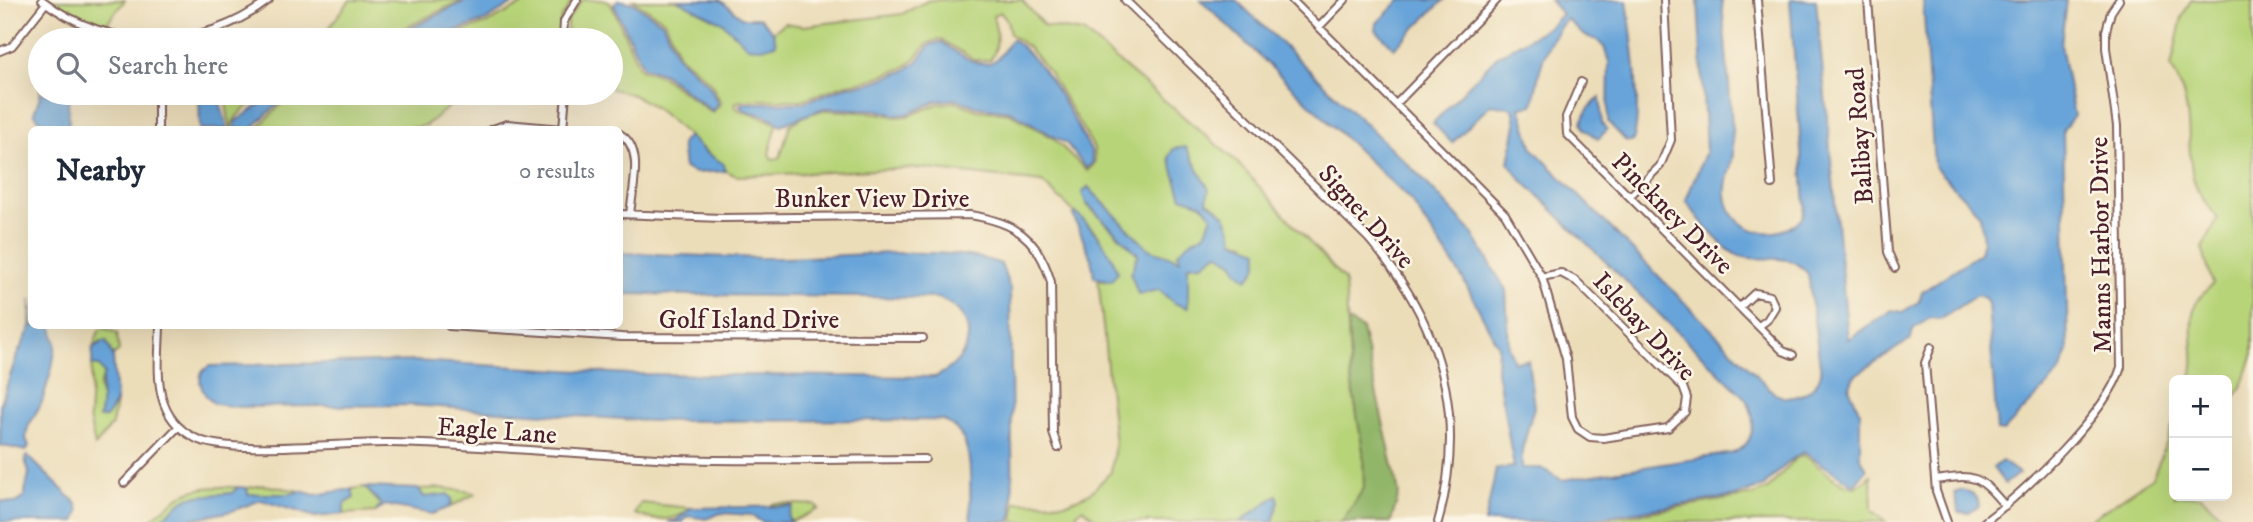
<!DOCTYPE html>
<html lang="en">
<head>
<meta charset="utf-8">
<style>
  :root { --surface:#fff; --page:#f2f2f3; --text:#1f2937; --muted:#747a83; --line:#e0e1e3 }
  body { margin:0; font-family:"IM FELL DW Pica",serif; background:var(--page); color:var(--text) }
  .controls { position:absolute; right:21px; bottom:21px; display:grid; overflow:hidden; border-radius:10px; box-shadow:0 7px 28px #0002 }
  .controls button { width:63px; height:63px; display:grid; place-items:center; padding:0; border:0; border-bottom:2px solid var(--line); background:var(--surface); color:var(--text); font:35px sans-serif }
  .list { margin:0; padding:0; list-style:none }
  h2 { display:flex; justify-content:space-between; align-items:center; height:91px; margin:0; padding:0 28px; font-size:30px }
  h2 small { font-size:23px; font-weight:400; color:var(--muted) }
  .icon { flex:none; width:38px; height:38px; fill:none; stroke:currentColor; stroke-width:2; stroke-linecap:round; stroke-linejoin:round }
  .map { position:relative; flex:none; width:2253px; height:522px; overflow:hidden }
  .search { position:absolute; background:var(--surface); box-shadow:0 7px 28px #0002; left:28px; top:28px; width:595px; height:77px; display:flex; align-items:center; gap:18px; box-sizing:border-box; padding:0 24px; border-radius:38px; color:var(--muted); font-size:26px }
  .panel { position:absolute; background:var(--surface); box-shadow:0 7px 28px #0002; left:28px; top:126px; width:595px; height:203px; border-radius:10px }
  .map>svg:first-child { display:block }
  .green { fill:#b8d479; stroke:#817a52; stroke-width:2; fill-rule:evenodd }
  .forest { fill:#92b669; stroke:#6e6a4a; stroke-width:2 }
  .water { fill:#68a4d9; stroke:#596282; stroke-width:2 }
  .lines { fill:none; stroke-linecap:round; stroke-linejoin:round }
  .minor-casing { stroke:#83625d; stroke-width:10 }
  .minor { stroke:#fff; stroke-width:6 }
  .labels { text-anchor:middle; stroke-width:5; stroke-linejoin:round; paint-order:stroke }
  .street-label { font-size:26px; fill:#4a1f2b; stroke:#fcf5e5 }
</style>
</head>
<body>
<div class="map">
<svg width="2253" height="522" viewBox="0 0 2253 522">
  <rect width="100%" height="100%" fill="#fcf5e5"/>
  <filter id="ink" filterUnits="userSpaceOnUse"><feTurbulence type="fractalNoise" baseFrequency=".0143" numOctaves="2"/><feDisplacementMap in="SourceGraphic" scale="14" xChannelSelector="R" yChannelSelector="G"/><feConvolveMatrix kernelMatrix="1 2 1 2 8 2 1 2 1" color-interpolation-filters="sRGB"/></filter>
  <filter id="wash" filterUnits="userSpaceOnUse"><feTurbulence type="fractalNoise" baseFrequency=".00686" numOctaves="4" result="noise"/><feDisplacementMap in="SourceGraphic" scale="28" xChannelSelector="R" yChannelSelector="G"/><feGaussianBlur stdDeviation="1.57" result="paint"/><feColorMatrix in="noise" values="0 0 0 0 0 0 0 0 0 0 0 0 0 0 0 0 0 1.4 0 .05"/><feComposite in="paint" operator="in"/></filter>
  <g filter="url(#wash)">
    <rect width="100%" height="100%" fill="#ecddb9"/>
    <!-- green -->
    <path class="green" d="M43,0H125L101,31Z
      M350,0H462L381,40H315L322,37Z
      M531,0H573L561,19L560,40H438L487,23Z
      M582,0H606L611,4L640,69L663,77L712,113L721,103L711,83L679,55L665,21L633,0H677L722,22L747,46L776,44L773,32L785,23L803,26L902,14L929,0H1022L1044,26L1083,32L1235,160L1345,281L1351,379L1363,451L1364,488L1342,522H1273L1279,502L1277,495L1240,522H1099L1083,508L1076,514L1081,522H1013L1016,502L1067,503L1090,493L1111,472L1115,444L1098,278L1104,281L1099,235L1042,182L920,168L737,176L725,171L723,164C684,140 659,96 611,89V40H567V21ZM1000,12L1007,20L1010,34L1029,48L1049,72L1094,148L1095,163L1087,171L1053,138L1009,113L977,110L957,102L938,104L909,116L896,117L878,113L824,110L807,115L790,125L780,158L772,159L769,154L777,125C763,114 750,117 736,108L735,103L744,100H802L847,84L867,81L903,68L913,61L928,43L940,39L975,60H990C1000,46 997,32 993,16ZM1169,157H1189L1197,168L1207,202C1224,210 1230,222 1233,240L1246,243L1234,263L1218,253L1202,264L1188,265L1186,287L1189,302L1174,303L1135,260L1138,254L1086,204L1088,187L1148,249L1181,260L1194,239L1205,234L1212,216L1202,204L1182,197Z
      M2191,0H2253V353L2242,387L2227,408V380H2190C2199,356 2186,331 2195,306C2197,298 2207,290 2213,284L2202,248L2218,219C2209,206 2196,193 2193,177C2185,135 2195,107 2171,67L2182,17Z
      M229,93H272C257,101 233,111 231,130L225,98Z
      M303,93L313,96L326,93H466L426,125L410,129L256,130L282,103Z
      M104,328L117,333L119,351L113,356L101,342L93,347L99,331Z
      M92,365L99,366L104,374L99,386L103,406L116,402L112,425L95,446L89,418Z
      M2174,423V496H2201L2229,522H2087L2153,477Z
      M1803,455C1822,466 1833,484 1856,487L1871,475L1872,510L1886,522H1589L1753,495L1768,489L1794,460Z
      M263,485L301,491L290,494H248L247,488Z
      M238,487L232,493C192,498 190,493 159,522H148C186,490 188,486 238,487Z
      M365,487L381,505L376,512L344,514V504L353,498L352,489Z
      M442,488L471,492L475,494L450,507L452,499L424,497L419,489Z
      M641,503L691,508C675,522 654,522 635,514Z
      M775,503L815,505L819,509L791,522L788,517L792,506L768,507Z"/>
    <!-- forest -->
    <path class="forest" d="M1348,321L1362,329L1399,493L1391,522H1342L1364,488L1363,451L1351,379Z"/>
    <!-- water -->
    <path class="water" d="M493,0H519L486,20L431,40H388L465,1Z
      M618,0L633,3L663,23L677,56L709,85L718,103L712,111L664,74L643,67L614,5Z
      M677,0H720L743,18H760L773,32L776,44L761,48L747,46L722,22Z
      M1201,0H1236L1422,178L1470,230L1506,290L1509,346L1514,362L1528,360L1534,407L1522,450V468H1541L1562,480L1733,453C1757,444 1757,414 1744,397L1521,179L1509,163L1516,124L1513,108L1491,104L1452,143L1433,123L1496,57L1550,26L1562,14L1550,0H1627C1631,28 1644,120 1632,142L1626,141L1608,122L1609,62L1604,47L1597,40L1583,35L1567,19C1544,42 1538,74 1533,105L1520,107L1533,149L1774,393C1792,404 1816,392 1821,373L1808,274C1787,247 1756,266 1735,254C1720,246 1694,214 1686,200L1706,151L1698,0H1722C1725,50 1732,101 1733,152C1733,166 1724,180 1726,195C1730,234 1780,245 1803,216L1805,206L1790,0H1816L1848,339L1892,310L1902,312L1919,302L1922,292L1980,253L1983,240L1980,215L1934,166L1923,0H2066L2061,45L2074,116L2063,130L2068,351L2060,372L2003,432L1997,431L1988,304L1985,298L1977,295L1940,319L1930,318L1913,329L1911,339L1854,376L1849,388L1860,412V457L1867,469L1854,485L1803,452L1787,463L1764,486L1736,496L1571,522H1485L1496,469L1514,467L1497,371L1498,346L1463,279L1411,201Z
      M1400,0H1444L1394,48L1376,30L1377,23Z
      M1012,39C1049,66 1068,112 1091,150L1093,163L1086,168L1067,144L1010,111L978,107L957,99L937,101L908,114L896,115L878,110L824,108L781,125C763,109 751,117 739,106L743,103H802L848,86L868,84L904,71L916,63L930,45L941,42C956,51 981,74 998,58C1004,52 1006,45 1012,39Z
      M40,78V93H68L69,129H46L34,113L40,96Z
      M199,93H217L228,129H200Z
      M277,93H298L281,101L251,129H234L236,121Z
      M1600,97L1602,124L1607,130L1598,139L1584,129L1582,122L1588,109Z
      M688,136L706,153L724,164L725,171L695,173L684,168L681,143Z
      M1186,147L1209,189L1207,202C1224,210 1230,222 1234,240L1258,250C1258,264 1258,270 1247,279L1237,271L1234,263L1218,253L1202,264L1188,265V308L1174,303L1159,290L1138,294L1131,274L1138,254L1086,203L1082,193L1088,187L1148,249L1180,260L1178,252L1194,239L1205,234L1212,216L1202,204L1182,197L1169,157L1173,149Z
      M1076,213C1095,231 1109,247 1118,272L1111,281L1094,277L1091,258L1073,215Z
      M620,253C671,254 724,258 776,258C833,258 952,243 1001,264L1010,289L1013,512L1010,522H971C967,490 981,435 942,420L651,421L409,405L237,407L215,404C203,396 192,376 209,366L417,361L630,374L935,377C975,359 982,315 938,298L620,294Z
      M31,300L32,326H52L56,345L52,368L42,402L28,427L26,438L29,446L26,451L0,445V406L17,355L30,329Z
      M106,341L113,356L116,402L106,418H99C104,402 98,389 104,374L99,366L92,365L93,347Z
      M28,456L77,504L79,511L75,522H0V501L16,503L24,497L29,473L25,459Z
      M2002,461L2019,473L2005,484L1993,468Z
      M238,487L247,488L248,494H290L301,491L315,495L352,489L354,498L344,504V514L315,517L261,500L232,511L177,522H159C196,487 185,499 232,493Z
      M365,487L419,489L424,497L448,494L452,499L450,507L432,514L385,505L376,512L381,504Z
      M1963,490L1972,493L1978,500L1979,506L1969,513L1959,512L1954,493Z
      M1277,495L1279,501L1273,522H1240Z
      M793,506L788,517L791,522H762L751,515L721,513L706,519L688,516L683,522H668L677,520L691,508Z"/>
  </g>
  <g filter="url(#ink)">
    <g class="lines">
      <!-- minor casing -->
      <g class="minor-casing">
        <path id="minor" d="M42,0C109,52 203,52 269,0
          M1125,0L1368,238C1440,320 1468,415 1438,522
          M1292,0L1505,214L1542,277L1566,359L1572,417L1578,429L1590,437L1603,438L1668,428L1685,412L1687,398L1683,387L1576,281L1561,273L1542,277
          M1757,0L1772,184
          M1868,0L1888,252L1895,268
          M1319,27L1345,0
          M563,40L564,21L577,0
          M0,51L12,46L46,3
          M1581,82L1566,117L1567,134L1783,351L1793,355
          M158,93V130
          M1397,103L1497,0
          M563,129L566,93
          M490,130L507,124L573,130
          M620,134C645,149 632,189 630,215
          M1630,196L1660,166L1671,140L1664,0
          M620,214L721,218L970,215C1014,222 1038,237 1051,282L1053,433L1058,448
          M1740,307L1755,293L1770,296L1775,307L1767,320L1759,326
          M160,326C159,368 150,415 195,438C228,456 346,442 390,443C485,445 580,455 676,459C758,462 842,459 925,459
          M449,326L622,337L923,338
          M1931,347L1925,363L1936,491L1947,522
          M1935,480C1975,474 1979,475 2005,506
          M124,483L178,427
          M1984,522C2023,494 2108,412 2121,367L2117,126L2106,48V31L2111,12L2119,0"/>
      </g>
      <!-- minor -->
      <use href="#minor" class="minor"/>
    </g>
  </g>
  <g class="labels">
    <!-- street labels -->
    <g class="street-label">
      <text transform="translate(1859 136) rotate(-94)" y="9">Balibay Road</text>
      <text x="872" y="207">Bunker View Drive</text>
      <text transform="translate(1673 213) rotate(45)" y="9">Pinckney Drive</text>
      <text transform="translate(1367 216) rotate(48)" y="9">Signet Drive</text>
      <text transform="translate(2100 245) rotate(-91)" y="9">Manns Harbor Drive</text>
      <text x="749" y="328">Golf Island Drive</text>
      <text transform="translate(1645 326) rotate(47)" y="9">Islebay Drive</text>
      <text transform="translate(497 430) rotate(4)" y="9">Eagle Lane</text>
    </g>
  </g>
</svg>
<div class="controls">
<button>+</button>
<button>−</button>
</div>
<div class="search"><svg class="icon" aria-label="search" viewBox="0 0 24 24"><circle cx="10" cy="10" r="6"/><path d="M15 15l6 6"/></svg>Search here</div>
<section class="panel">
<h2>Nearby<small>0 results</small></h2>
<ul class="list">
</ul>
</section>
</div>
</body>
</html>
